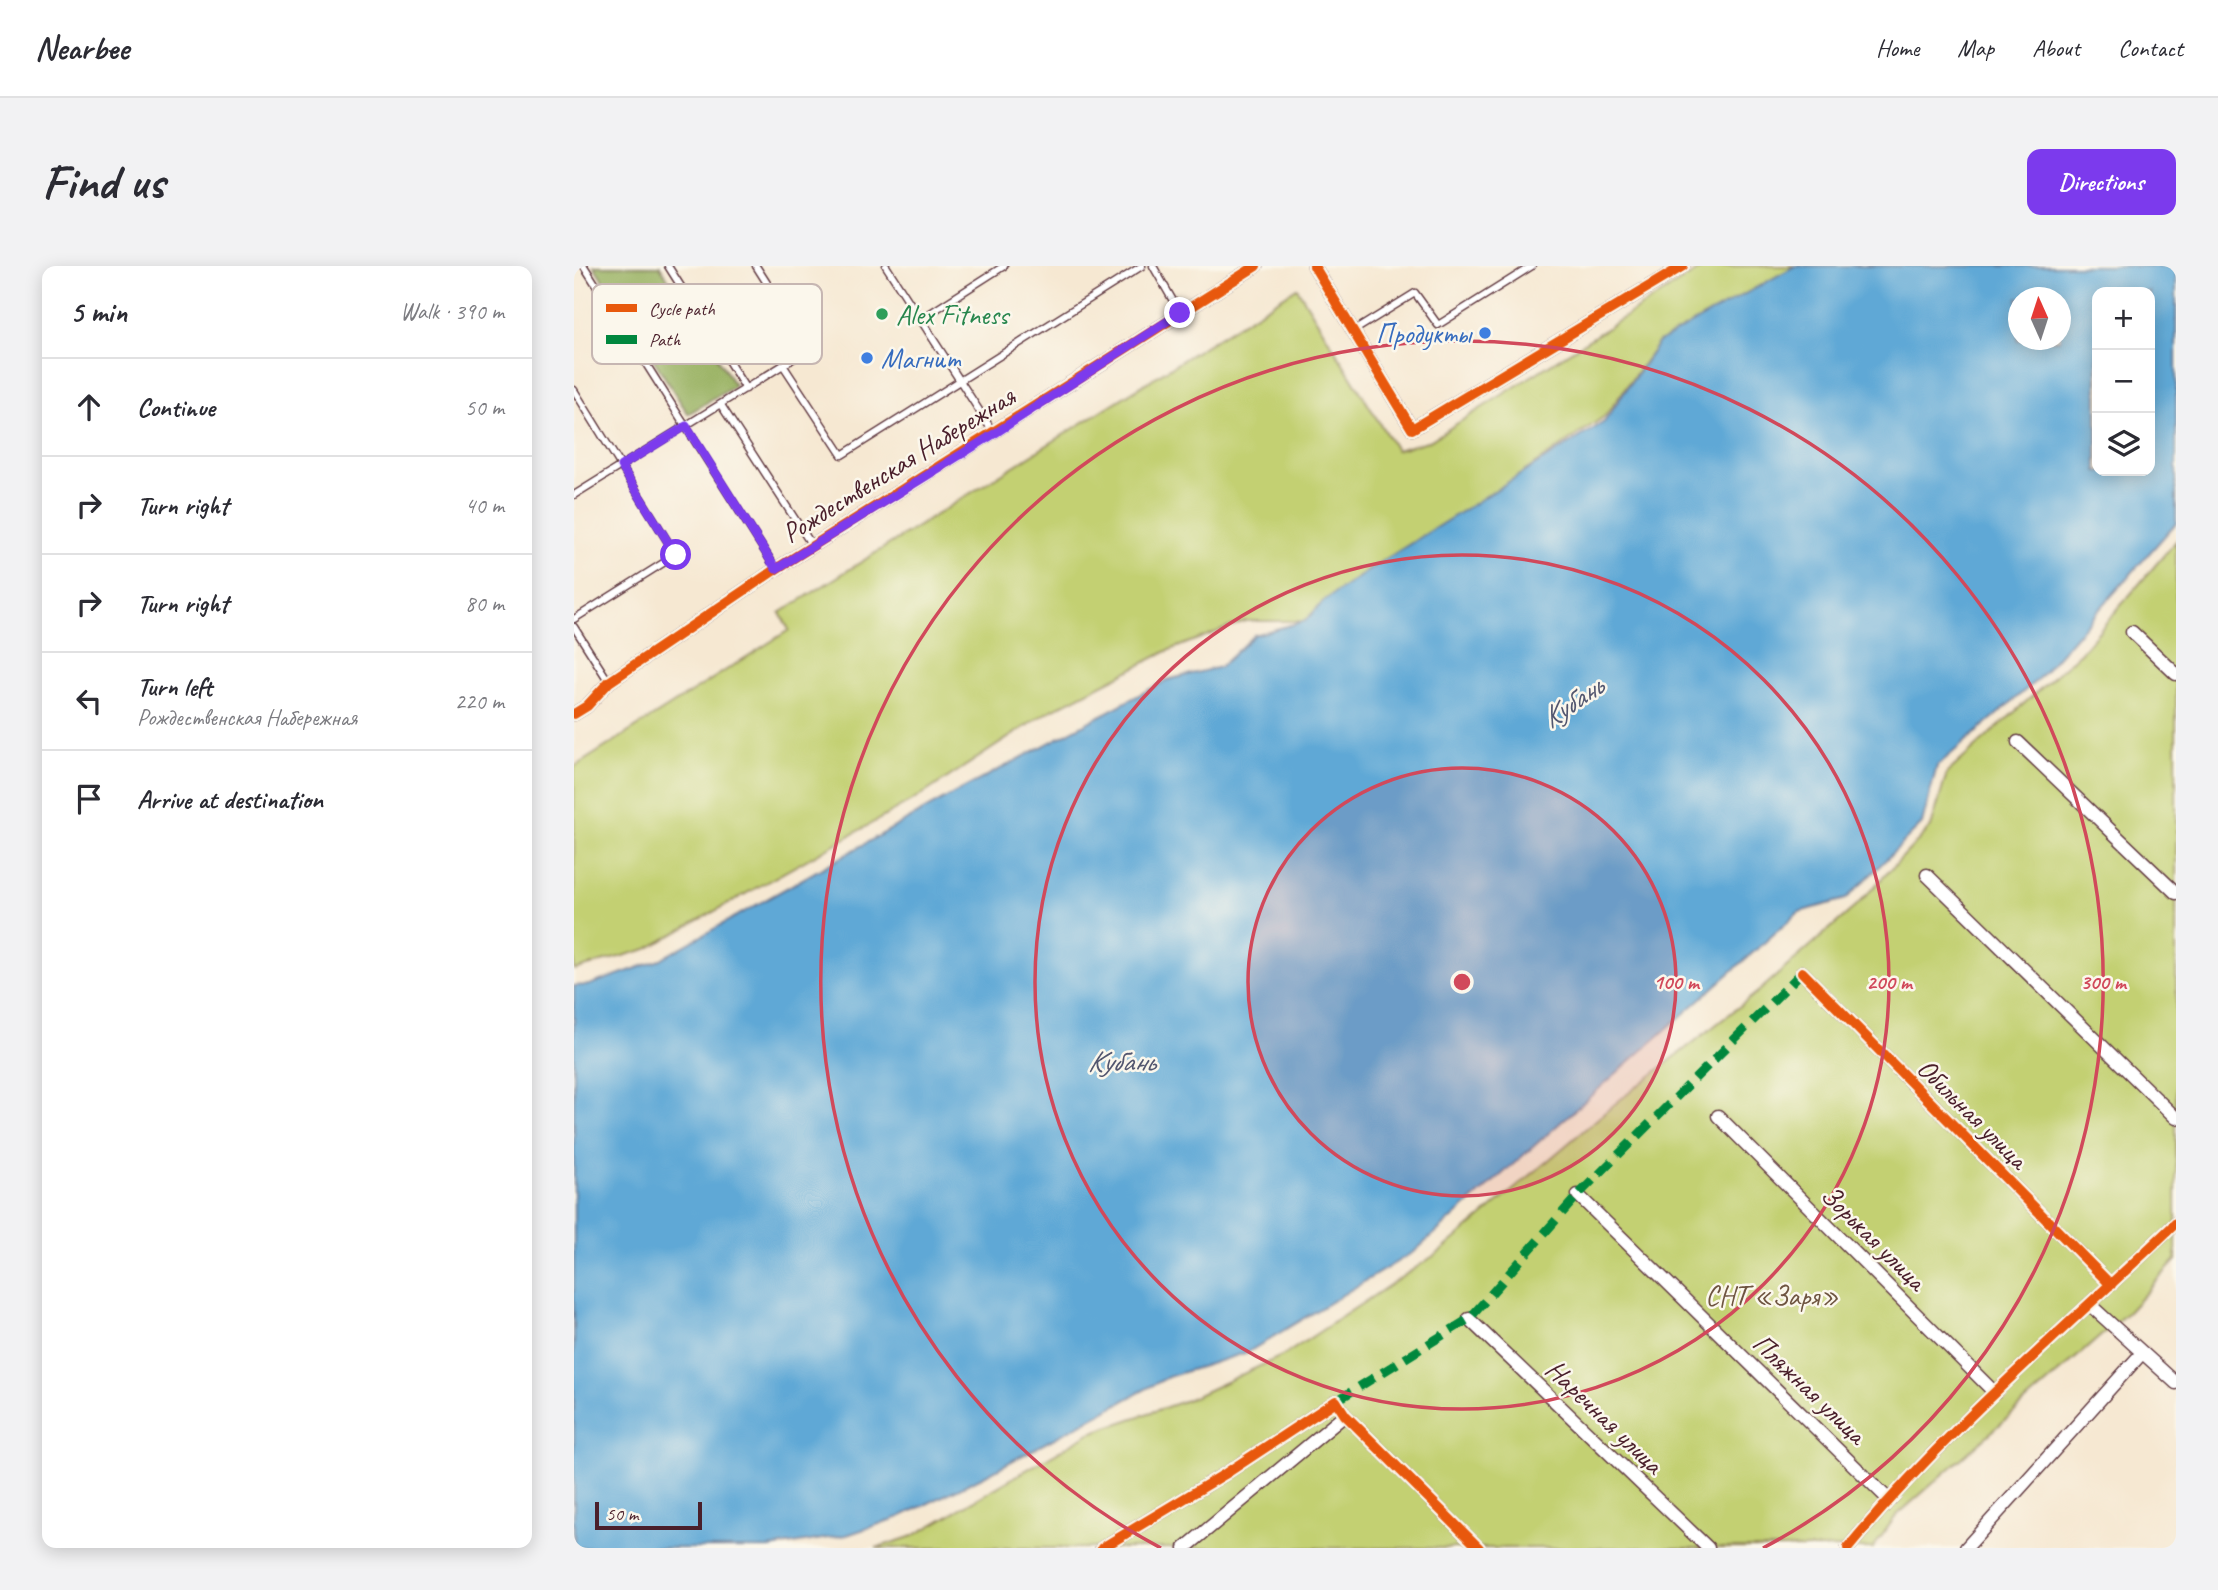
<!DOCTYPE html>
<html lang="en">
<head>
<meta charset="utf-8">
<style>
  :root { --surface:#fff; --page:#f2f2f3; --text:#2b2b33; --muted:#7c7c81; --line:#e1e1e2; --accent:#7c3aed }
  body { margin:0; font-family:Caveat,sans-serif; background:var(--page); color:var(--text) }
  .controls { position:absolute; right:21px; top:21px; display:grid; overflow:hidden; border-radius:14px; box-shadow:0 4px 18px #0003 }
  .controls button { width:63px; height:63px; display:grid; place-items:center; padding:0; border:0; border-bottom:2px solid var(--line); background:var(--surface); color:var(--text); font:35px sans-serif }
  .compass { position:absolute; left:1434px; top:21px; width:63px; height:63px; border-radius:50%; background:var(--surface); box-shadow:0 4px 18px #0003; rotate:357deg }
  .scale { position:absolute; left:21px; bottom:18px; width:107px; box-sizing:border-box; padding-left:7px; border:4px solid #4a1f2b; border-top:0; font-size:19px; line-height:24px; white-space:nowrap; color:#4a1f2b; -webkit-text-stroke:5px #fbf7ec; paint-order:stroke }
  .stop { position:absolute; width:21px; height:21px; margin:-16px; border:5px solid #7c3aed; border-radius:50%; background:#fff }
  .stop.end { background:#7c3aed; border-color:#fff; box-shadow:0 2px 7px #0008 }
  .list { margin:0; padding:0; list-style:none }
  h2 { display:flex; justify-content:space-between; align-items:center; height:91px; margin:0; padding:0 28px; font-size:30px }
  h2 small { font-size:23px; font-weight:400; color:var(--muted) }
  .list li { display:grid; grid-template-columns:46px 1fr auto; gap:21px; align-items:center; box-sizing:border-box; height:98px; padding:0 28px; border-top:2px solid var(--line) }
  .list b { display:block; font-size:26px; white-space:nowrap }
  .list p { margin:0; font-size:23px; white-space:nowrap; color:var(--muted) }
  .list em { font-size:23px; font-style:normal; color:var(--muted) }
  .icon { flex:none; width:38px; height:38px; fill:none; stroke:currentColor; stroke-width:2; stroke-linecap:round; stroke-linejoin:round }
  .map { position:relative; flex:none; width:1602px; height:1282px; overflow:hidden; border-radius:14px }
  header { display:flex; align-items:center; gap:42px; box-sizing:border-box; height:98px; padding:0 35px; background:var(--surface); border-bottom:2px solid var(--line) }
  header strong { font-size:33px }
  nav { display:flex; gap:38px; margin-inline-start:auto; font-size:24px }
  .intro { display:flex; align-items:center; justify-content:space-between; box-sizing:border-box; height:168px; padding:0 42px }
  h1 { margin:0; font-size:49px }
  .button { padding:18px 32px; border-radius:14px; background:var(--accent); color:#fff; font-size:24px; font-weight:700 }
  main { display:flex; gap:42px; padding:0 42px }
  aside { flex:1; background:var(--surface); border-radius:14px; box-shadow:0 4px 18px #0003 }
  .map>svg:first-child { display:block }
  .green { fill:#c3d072; stroke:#86784e; stroke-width:2 }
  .forest { fill:#9ab264; stroke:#726848; stroke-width:2 }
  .water { fill:#5fa8d6; stroke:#546480; stroke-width:2; fill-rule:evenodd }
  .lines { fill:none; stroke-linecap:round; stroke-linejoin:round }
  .lane-casing { stroke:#643d44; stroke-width:9 }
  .street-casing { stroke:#643d44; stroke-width:15 }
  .lane { stroke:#fff; stroke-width:6 }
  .street { stroke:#fff; stroke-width:12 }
  .quiet { stroke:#00873e; stroke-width:9; stroke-dasharray:18 9; stroke-linecap:butt }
  .cycleway-casing { stroke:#fbf7ec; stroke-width:15 }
  .cycleway { stroke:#e8590c; stroke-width:10 }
  .route { stroke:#7c3aed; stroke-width:9 }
  .ring { fill:none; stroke:#d1495b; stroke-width:3.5 }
  .leisure-dot { fill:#2e9e5b; stroke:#fbf7ec; stroke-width:2.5 }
  .shop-dot { fill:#3f7fe0; stroke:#fbf7ec; stroke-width:2.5 }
  .labels { text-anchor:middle; stroke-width:5; stroke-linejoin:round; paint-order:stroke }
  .leisure-label { font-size:28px; fill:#27864d; stroke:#fbf7ec; text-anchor:start }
  .shop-label { font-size:28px; fill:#366cbe; stroke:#fbf7ec; text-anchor:end }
  .street-label { font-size:28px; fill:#4a1f2b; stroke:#fbf7ec }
  .park-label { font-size:28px; fill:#6e5440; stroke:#fbf7ec }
  .water-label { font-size:30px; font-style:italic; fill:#52566f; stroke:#fbf7ec }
  .key { fill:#fbf7ec; stroke:#c6b6b2; stroke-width:2 }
  .key-label { font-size:19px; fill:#4a1f2b }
  .centre { fill:#d1495b; stroke:#fbf7ec; stroke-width:3.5 }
  .ring-label { font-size:21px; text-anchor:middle; font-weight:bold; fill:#d1495b; stroke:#fbf7ec; stroke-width:5; stroke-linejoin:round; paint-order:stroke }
</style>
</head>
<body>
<header>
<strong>Nearbee</strong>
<nav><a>Home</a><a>Map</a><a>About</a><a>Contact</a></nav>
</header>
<div class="intro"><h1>Find us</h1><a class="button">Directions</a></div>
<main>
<aside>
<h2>5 min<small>Walk · 390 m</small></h2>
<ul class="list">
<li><svg class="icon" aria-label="ahead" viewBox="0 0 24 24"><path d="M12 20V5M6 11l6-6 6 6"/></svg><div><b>Continue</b></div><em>50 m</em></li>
<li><svg class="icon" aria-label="right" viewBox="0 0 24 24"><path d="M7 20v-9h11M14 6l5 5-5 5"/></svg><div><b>Turn right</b></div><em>40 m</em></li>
<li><svg class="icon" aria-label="right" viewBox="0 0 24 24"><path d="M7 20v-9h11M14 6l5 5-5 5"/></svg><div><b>Turn right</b></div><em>80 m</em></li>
<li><svg class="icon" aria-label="left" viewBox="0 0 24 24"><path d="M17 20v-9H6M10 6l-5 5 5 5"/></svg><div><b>Turn left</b><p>Рождественская Набережная</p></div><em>220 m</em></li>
<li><svg class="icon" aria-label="arrive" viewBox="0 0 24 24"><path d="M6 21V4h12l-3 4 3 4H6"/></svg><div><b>Arrive at destination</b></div></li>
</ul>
</aside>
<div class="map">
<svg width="1602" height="1282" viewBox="0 0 1602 1282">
  <rect width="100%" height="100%" fill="#fbf7ec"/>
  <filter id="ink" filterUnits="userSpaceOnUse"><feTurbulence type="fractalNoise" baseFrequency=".0143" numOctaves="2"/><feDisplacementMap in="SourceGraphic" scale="14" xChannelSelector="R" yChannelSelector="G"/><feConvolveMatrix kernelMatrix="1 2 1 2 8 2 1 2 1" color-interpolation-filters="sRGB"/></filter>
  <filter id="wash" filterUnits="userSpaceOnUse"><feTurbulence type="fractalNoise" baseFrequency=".00686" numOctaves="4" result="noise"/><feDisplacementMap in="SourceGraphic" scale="28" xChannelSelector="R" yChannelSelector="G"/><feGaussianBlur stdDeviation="1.57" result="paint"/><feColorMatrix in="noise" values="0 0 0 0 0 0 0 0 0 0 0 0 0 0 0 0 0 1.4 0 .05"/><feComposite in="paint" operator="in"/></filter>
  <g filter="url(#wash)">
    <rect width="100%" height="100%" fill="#f6e8d2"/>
    <!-- green -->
    <path class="green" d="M1131,0H1221L1085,76L1031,150L925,223L807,296L751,334L731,355H671L593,385L472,447L343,532L73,683L0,704V501L215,364L206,347L723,22L822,184L857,174Z
      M1602,275V994L1555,1045L1322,1250L1299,1282H302L339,1270L516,1167L613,1134L712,1088L867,985L1042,837L1185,725L1282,640L1357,561L1373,507L1507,386Z"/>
    <!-- forest -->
    <path class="forest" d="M20,0H86L161,120L114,148Z"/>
    <!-- water -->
    <path class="water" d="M1221,0H1602V257L1463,414L1363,500L1348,558L1272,633L1225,646L841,985L674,1086L594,1111L410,1210L326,1251L273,1269L195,1282H0V720L15,719L83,695L381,527L593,414L646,401L680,369L731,355L751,334L807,296L1030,156L1085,76ZM1523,26H1576V205H1523ZM1444,32H1486V74H1444Z"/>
  </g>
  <g filter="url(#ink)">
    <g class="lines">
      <!-- lane casing -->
      <g class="lane-casing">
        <path id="lane" d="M10,0L202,303
          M94,0L172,123
          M312,0L419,166
          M579,0L606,47
          M347,53L430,0
          M778,66L841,27L864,59L958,0
          M209,99L268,189L568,0
          M0,124L102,289L0,353
          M147,139L239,281
          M0,229L235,83L182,0
          M0,361L35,416"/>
      </g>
      <!-- street casing -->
      <g class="street-casing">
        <path id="street" d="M740,0L838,163L1109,0
          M1558,366L1602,408
          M0,448L13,440L35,416L202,303L682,0
          M1444,476L1602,627
          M1353,609L1602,852
          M1228,706L1537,1019
          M1144,850L1421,1127
          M1004,929L1314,1233
          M1515,1038L1602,1117
          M895,1053L1134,1282
          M528,1282L651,1208L762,1135L771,1149L905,1282
          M611,1282L771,1149
          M1274,1282C1372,1163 1491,1063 1602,957
          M1392,1282L1568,1087"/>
      </g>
      <!-- lane -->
      <use href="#lane" class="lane"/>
      <!-- street -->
      <use href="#street" class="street"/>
      <!-- quiet -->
      <path class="quiet" d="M762,1135L895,1053L1004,929L1228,706"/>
      <!-- cycleway casing -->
      <g class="cycleway-casing">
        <path id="cycleway" d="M740,0L838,163L1109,0
          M0,448L13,440L35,416L202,303L682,0
          M1228,706L1537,1019
          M528,1282L651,1208L762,1135L771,1149L905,1282
          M1274,1282C1372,1163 1491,1063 1602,957"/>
      </g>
      <!-- cycleway -->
      <use href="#cycleway" class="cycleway"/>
    </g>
  </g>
  <g class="lines" filter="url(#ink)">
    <!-- route -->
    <path class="route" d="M102,289L47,200L112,160L202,303L420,168L606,47"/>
  </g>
  <!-- distance rings -->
  <circle cx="888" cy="716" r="214" fill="#d1495b" fill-opacity=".12"/>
  <g class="ring">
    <circle cx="888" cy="716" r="214"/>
    <circle cx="888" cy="716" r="427"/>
    <path d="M587 1282A641 641 0 1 1 1189 1282"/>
  </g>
  <!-- markers -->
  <circle class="leisure-dot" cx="308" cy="48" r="7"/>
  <g class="shop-dot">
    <circle cx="911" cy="67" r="7"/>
    <circle cx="293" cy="92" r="7"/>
  </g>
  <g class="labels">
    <!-- leisure labels -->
    <g class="leisure-label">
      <text x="322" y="58">Alex Fitness</text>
    </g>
    <!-- shop labels -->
    <g class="shop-label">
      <text x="897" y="77">Продукты</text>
      <text x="307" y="102" text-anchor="start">Магнит</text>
    </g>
    <!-- street labels -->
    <g class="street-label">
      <text transform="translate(324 198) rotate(-32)" y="10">Рождественская Набережная</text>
      <text transform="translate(1399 847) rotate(45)" y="10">Обильная улица</text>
      <text transform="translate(1300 971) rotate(45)" y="10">Зорькая улица</text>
      <text transform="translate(1236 1122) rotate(44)" y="10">Пляжная улица</text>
      <text transform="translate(1031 1150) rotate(44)" y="10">Наречная улица</text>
    </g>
    <!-- park labels -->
    <g class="park-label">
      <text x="1198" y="1039">СНТ «Заря»</text>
    </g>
    <!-- water labels -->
    <g class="water-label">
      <text transform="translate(998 436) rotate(-34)" y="10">Кубань</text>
      <text x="547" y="805">Кубань</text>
    </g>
  </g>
  <!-- legend -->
  <rect x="18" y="18" width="230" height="80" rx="10" class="key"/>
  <rect x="32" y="38" width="31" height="8" fill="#e8590c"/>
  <rect x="32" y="69" width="31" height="9" fill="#00873e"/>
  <g class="key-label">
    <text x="75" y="49">Cycle path</text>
    <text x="75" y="80">Path</text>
  </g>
  <circle cx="888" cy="716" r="10" class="centre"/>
  <g class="ring-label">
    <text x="1102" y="723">100 m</text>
    <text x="1315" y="723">200 m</text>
    <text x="1529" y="723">300 m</text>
  </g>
</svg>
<div class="controls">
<button>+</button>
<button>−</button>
<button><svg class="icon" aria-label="layers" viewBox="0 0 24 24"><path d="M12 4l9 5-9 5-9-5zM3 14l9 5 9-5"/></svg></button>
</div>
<svg class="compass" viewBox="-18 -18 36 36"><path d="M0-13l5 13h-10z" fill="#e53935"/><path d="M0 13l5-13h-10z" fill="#7c7c81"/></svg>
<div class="scale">50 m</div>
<div class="stop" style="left:102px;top:289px"></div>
<div class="stop end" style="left:606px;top:47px"></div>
</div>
</main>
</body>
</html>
